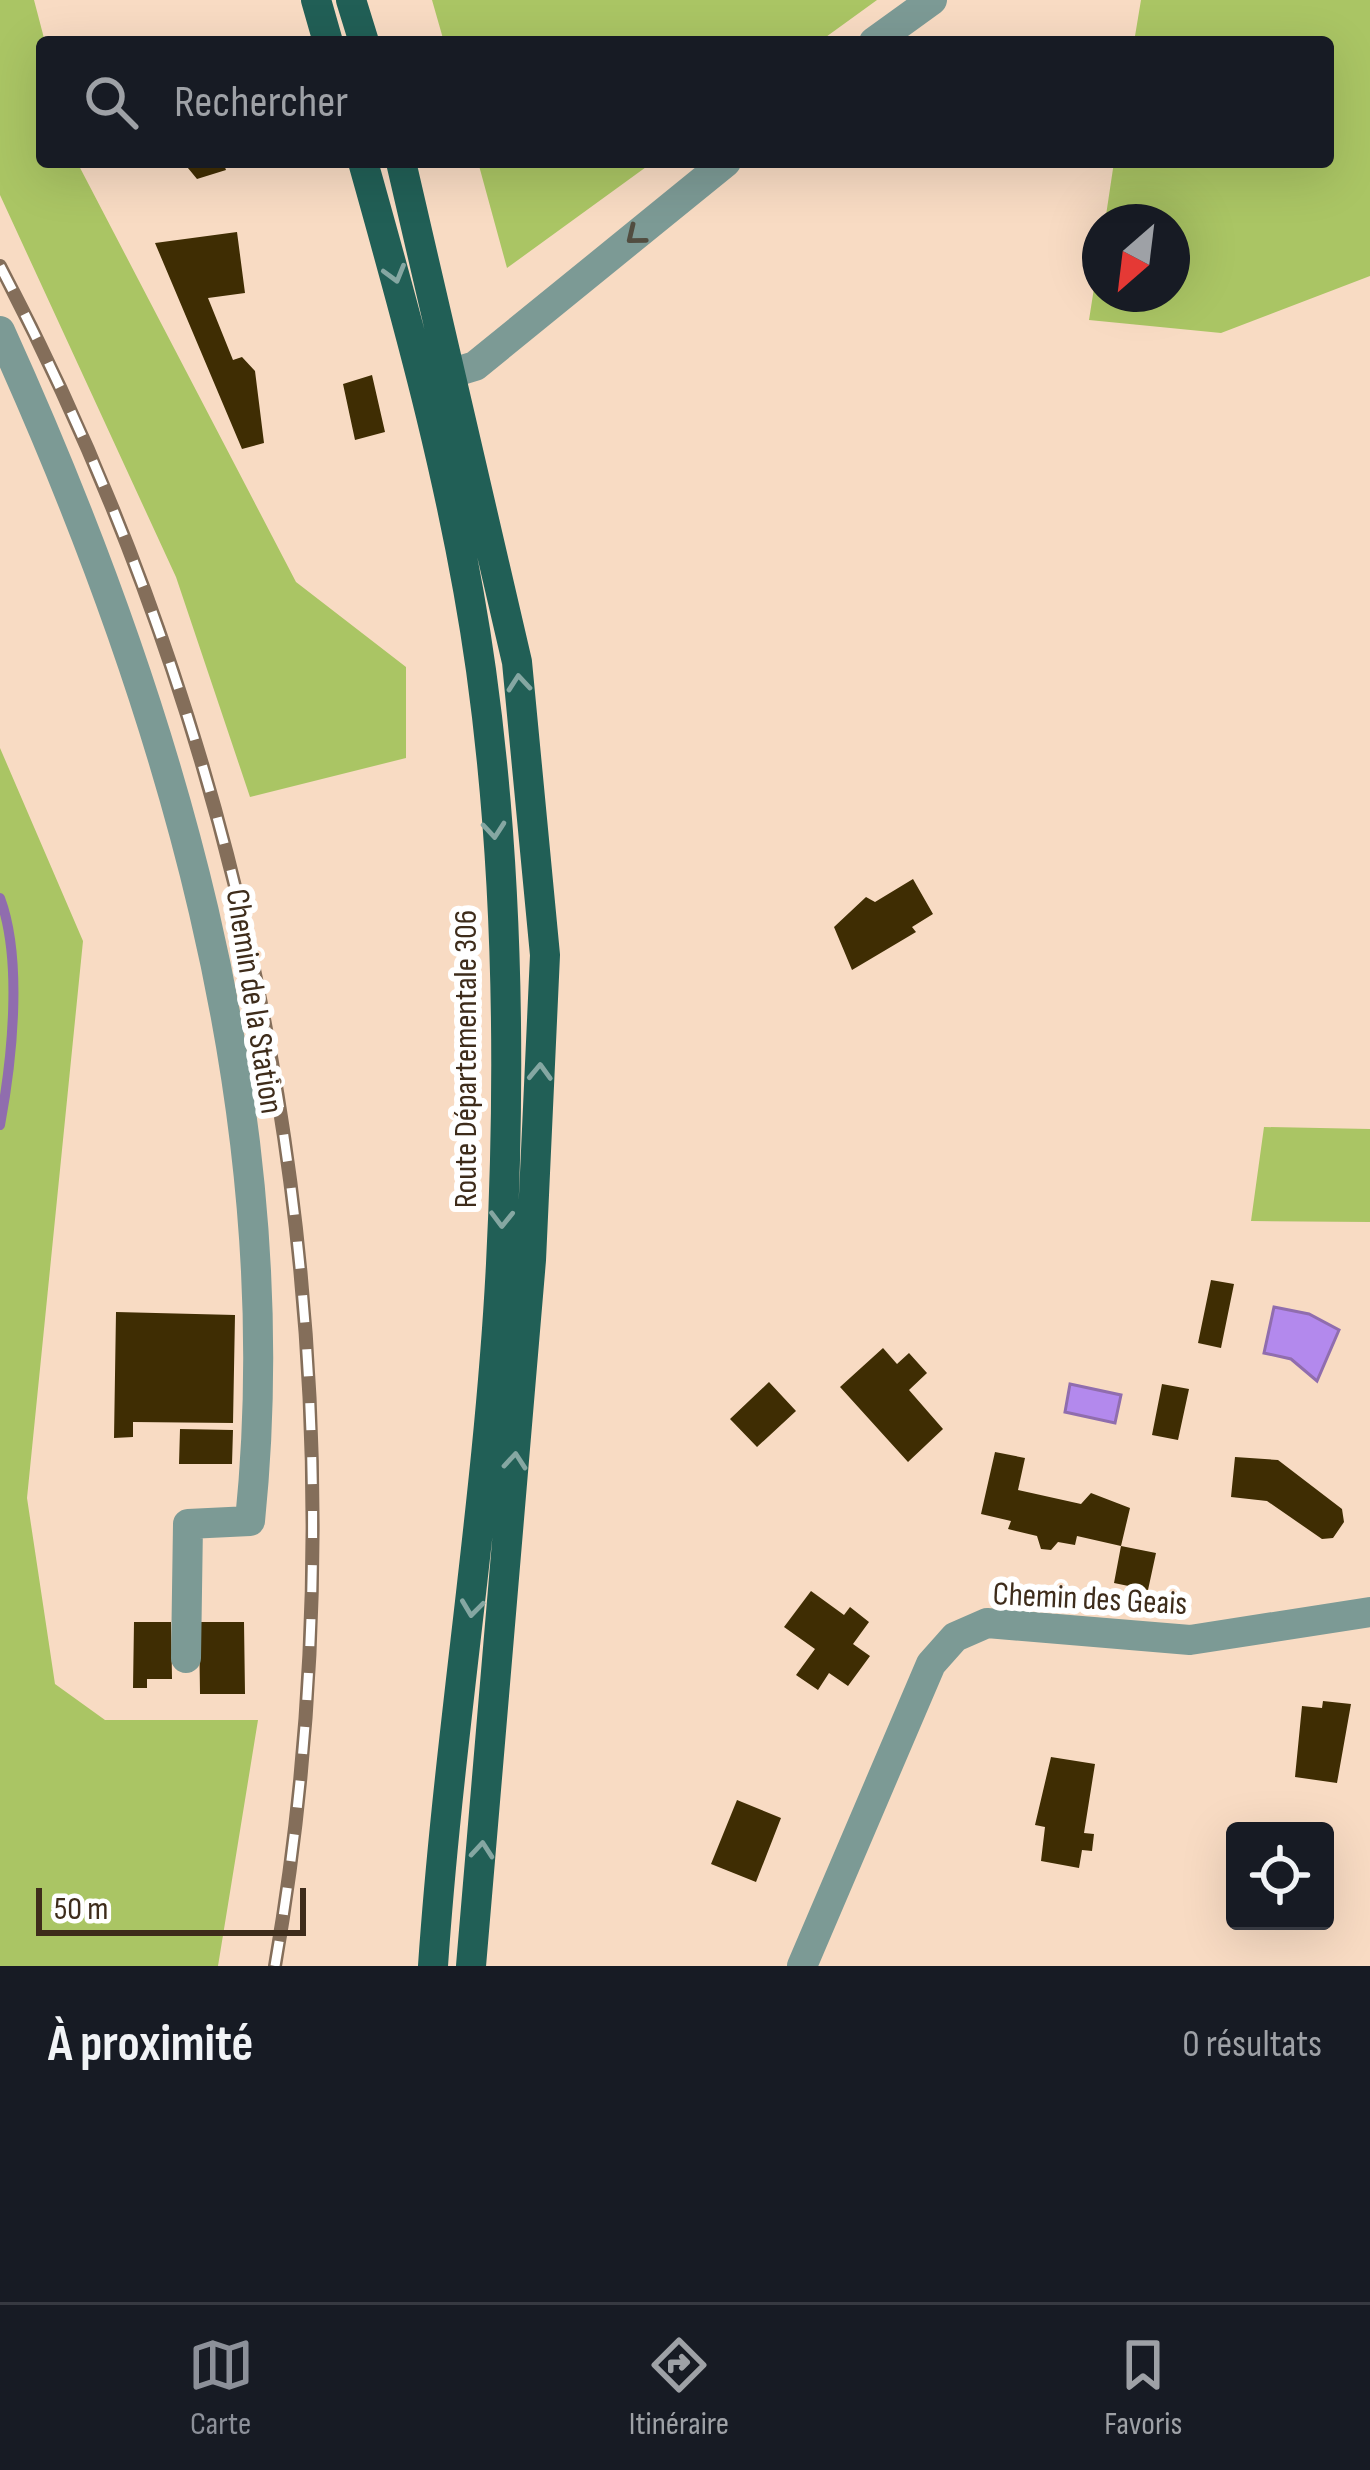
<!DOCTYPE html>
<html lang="fr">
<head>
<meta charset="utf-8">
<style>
  :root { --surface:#171b24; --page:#242831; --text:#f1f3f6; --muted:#9ea1a6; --line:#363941; --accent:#8c9099 }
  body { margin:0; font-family:"Sofia Sans Condensed",sans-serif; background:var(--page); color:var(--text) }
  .controls { position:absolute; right:36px; bottom:36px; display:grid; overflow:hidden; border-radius:12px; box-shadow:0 12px 48px #0002 }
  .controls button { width:108px; height:108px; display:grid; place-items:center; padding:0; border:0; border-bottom:3px solid var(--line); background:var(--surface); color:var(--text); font:60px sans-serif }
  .compass { position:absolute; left:1082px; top:204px; width:108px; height:108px; border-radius:50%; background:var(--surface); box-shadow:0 12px 48px #0002; rotate:208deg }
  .scale { position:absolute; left:36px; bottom:30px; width:270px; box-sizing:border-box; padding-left:12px; border:6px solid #3e2c1b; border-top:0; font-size:33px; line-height:42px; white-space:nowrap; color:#3e2c1b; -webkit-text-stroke:9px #fff; paint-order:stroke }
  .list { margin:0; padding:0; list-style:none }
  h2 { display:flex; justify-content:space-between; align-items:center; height:156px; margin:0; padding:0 48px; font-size:51px }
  h2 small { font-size:39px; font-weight:400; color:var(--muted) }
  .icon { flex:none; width:66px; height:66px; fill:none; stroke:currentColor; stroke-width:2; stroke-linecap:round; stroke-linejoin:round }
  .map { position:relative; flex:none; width:1370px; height:1966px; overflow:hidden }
  .search { position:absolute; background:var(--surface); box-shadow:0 12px 48px #0002; left:36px; right:36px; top:36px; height:132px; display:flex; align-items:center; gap:30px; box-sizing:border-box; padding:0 42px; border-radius:12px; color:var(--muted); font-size:45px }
  .sheet { height:336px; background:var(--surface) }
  nav { display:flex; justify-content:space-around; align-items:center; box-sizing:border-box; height:168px; border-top:3px solid var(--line); background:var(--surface); font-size:33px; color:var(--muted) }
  nav a { display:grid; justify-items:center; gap:6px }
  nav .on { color:var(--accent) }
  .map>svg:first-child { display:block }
  .green { fill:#aac564 }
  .water { fill:#b389ed; stroke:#906dae; stroke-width:3 }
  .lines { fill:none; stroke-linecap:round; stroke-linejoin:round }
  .stream { stroke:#906dae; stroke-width:10 }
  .building { fill:#3f2d03 }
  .minor { stroke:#7c9a95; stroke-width:30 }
  .major { stroke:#215f56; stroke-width:30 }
  .rail-casing { stroke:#846e5a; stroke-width:14 }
  .rail { stroke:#fff; stroke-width:9; stroke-dasharray:27; stroke-linecap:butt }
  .oneway { stroke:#514d40 }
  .oneway2 { stroke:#85a7a2 }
  .labels { text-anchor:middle; stroke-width:12; stroke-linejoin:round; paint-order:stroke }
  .street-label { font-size:33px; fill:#3e2c1b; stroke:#fff }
</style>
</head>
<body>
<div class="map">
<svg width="1370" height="1966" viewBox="0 0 1370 1966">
  <rect width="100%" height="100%" fill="#f8dbc3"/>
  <!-- green -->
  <path class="green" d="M0,0H34L45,42L42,162H77L296,582L406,667V758L250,797L176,577L0,195Z
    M432,0H877L819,42H444Z
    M1141,0H1370V276L1221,333L1089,320L1100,250V294H1172V222H1105L1114,162H1328V42H1134Z
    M478,162H653L507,268Z
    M0,748L83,941L27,1498L55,1684L105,1720H258L218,1966H0Z
    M1264,1127L1370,1129V1222L1251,1221Z"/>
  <!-- water -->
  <path class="water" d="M1274,1307L1309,1314L1339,1330L1317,1381L1291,1359L1264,1353Z
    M1070,1384L1121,1395L1115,1423L1065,1412Z"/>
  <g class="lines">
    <!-- stream -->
    <path class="stream" d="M0,898C23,960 12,1061 0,1125"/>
  </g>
  <!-- building -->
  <path class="building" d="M183,162H223L226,170L197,179Z
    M237,232L245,293L208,298L233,360L242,357L255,371L264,443L242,449L155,243Z
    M372,375L385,432L355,440L343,384Z
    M913,879L933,914L912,927L916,932L852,970L834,927L866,897L875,902Z
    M1211,1280L1234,1284L1221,1348L1198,1343Z
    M116,1312L235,1315L233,1423L133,1422V1437L114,1438Z
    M883,1348L897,1364L909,1353L927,1373L909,1390L943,1429L908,1462L840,1387Z
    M769,1382L796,1411L757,1447L730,1419Z
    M1162,1384L1189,1389L1178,1440L1152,1435Z
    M180,1429L233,1430L232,1464H179Z
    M995,1452L1025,1458L1018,1490L1081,1504L1091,1493L1130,1508L1121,1546L1077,1536L1075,1545L1058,1542L1051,1550L1041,1549L1037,1536L1008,1529L1011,1521L981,1514Z
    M1235,1457L1278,1460L1342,1509L1344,1522L1333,1538L1322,1539L1267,1501L1231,1497Z
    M1121,1546L1156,1553L1148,1590L1114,1583Z
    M811,1591L844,1615L850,1607L869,1622L853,1644L870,1656L848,1686L829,1673L818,1690L796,1675L815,1649L784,1627Z
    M134,1622H171L172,1679H147V1688H133Z
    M199,1622H244L245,1694H200Z
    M1323,1701L1351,1704L1337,1783L1295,1777L1302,1706L1322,1708Z
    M1051,1757L1095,1764L1084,1833L1094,1834L1092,1851L1082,1850L1079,1868L1041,1861L1045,1827L1035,1825Z
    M737,1800L781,1818L756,1882L711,1864Z"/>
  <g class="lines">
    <!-- minor -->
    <path class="minor" d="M874,42L932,0
      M0,331C168,701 292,1111 250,1521L188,1524L186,1658
      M452,373L475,366L726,162
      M802,1966L931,1664L955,1637L987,1623L1190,1640L1370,1612"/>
    <!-- major -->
    <path class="major" d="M316,0L328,42
      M351,0L364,42
      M363,162C410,329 457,498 481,670C508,865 511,1068 501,1264C489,1499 449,1731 433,1966
      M401,162L517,662L545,955L531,1260L471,1966"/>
    <!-- rail casing -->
    <g class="rail-casing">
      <path id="rail" d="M0,266C273,785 375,1388 275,1966"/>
    </g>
    <!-- rail -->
    <use href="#rail" class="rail"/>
  </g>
  <!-- one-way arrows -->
  <defs><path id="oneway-chevron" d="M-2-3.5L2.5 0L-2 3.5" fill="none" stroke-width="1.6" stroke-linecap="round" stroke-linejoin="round" transform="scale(3)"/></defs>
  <use class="oneway" href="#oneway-chevron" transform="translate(635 236) rotate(141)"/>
  <g class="oneway2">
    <use href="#oneway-chevron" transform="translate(395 274) rotate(74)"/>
    <use href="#oneway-chevron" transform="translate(519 683) rotate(-95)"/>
    <use href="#oneway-chevron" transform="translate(494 830) rotate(85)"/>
    <use href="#oneway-chevron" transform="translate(540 1072) rotate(-88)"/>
    <use href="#oneway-chevron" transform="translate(502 1219) rotate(91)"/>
    <use href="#oneway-chevron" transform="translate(515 1461) rotate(-85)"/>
    <use href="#oneway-chevron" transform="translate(472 1608) rotate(97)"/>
    <use href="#oneway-chevron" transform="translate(482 1850) rotate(-85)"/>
  </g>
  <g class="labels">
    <!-- street labels -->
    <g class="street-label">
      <text transform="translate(256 1001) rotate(81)" y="12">Chemin de la Station</text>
      <text transform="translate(464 1059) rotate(-90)" y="12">Route Départementale 306</text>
      <text transform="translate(1090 1597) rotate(3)" y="12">Chemin des Geais</text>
    </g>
  </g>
</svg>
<div class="controls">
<button><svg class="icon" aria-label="locate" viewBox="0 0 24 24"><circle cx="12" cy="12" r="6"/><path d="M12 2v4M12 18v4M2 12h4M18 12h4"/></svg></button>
</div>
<svg class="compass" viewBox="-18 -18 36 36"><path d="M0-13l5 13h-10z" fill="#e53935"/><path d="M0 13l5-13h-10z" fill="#9ea1a6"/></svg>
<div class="scale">50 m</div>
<div class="search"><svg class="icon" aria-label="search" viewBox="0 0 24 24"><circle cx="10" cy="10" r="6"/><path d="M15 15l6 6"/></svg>Rechercher</div>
</div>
<section class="sheet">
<h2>À proximité<small>0 résultats</small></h2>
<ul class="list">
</ul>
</section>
<nav>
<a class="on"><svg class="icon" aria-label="map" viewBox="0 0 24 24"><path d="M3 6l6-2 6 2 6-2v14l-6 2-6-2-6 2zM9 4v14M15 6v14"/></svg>Carte</a>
<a><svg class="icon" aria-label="directions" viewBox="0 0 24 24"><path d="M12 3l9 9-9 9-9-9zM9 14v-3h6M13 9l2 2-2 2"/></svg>Itinéraire</a>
<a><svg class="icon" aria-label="saved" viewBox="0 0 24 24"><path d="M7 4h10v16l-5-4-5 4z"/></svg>Favoris</a>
</nav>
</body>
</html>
